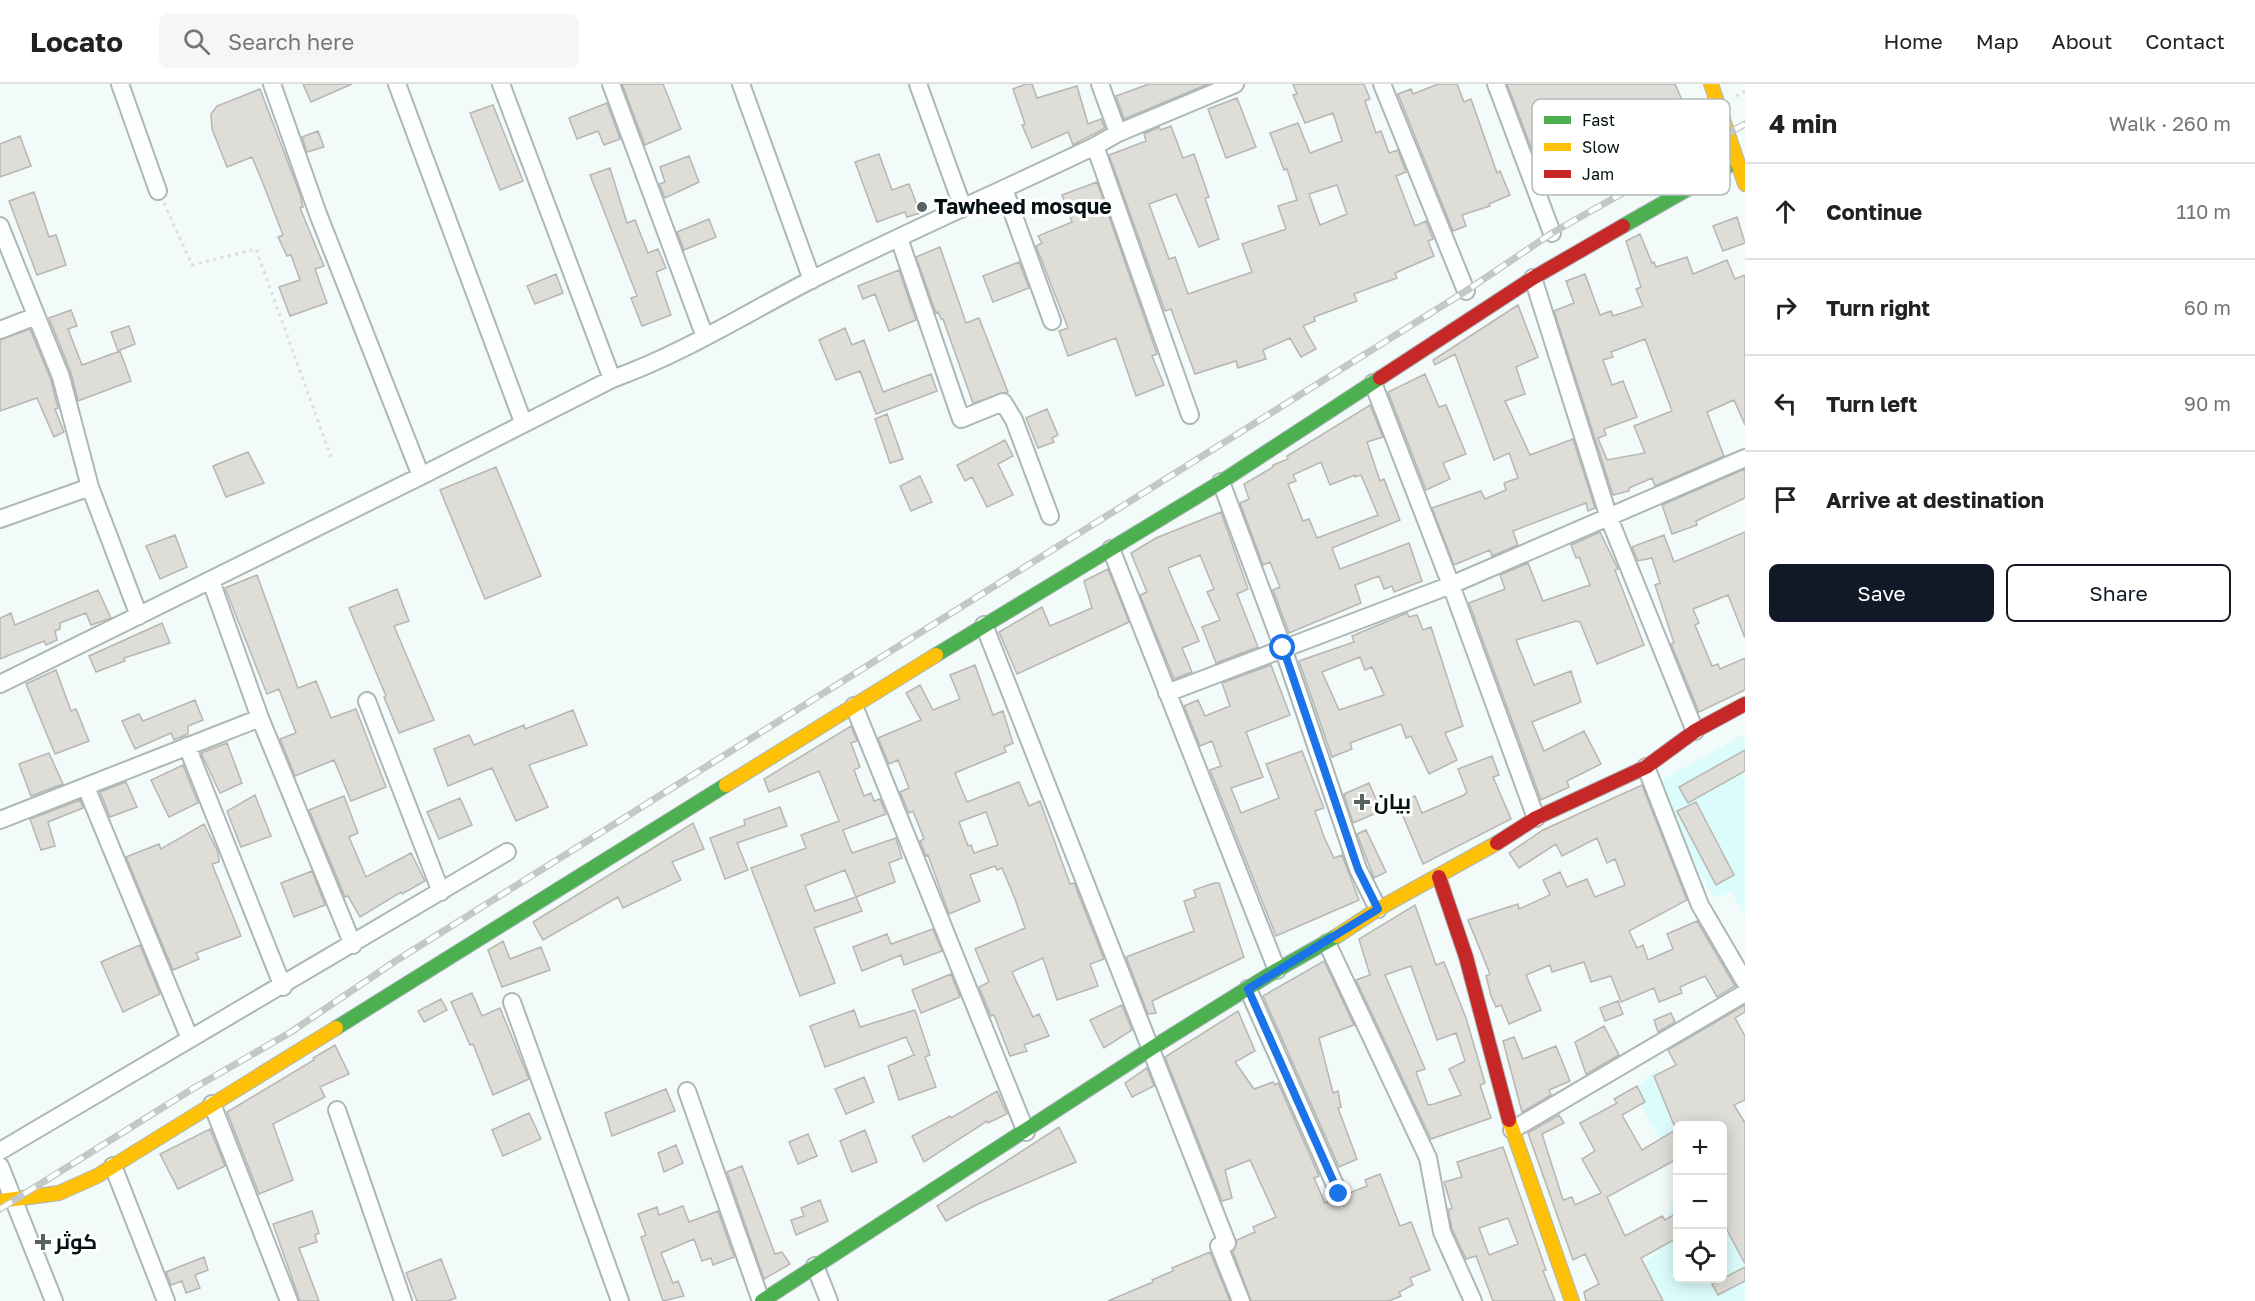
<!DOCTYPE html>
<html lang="en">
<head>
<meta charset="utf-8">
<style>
  :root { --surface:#fff; --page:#f6f6f6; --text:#222; --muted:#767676; --line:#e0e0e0; --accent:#111827 }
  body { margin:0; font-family:"Golos Text",Cairo,sans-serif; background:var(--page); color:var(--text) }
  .controls { position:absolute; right:18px; bottom:18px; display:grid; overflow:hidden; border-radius:9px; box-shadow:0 3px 15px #0003 }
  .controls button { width:54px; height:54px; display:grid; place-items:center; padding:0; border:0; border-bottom:2px solid var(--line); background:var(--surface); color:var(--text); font:30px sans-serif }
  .stop { position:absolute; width:18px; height:18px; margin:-14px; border:4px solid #1a73e8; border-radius:50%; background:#fff }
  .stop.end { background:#1a73e8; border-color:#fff; box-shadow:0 2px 6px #0008 }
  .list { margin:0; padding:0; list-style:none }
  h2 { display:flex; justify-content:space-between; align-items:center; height:78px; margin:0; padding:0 24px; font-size:26px }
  h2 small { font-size:20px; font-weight:400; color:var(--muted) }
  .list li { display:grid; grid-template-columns:39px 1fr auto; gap:18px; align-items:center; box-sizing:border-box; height:96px; padding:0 24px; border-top:2px solid var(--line) }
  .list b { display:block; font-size:22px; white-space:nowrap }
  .list em { font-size:20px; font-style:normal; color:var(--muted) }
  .actions { display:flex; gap:12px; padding:18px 24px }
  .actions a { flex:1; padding:14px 0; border:2px solid var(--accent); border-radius:9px; text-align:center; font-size:21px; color:var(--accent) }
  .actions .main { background:var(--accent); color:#fff }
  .icon { flex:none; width:33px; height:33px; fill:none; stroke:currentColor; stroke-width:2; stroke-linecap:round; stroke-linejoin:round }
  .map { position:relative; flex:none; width:1745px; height:1217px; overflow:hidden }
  header { display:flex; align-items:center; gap:36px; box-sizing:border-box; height:84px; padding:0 30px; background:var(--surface); border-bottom:2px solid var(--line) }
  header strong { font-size:28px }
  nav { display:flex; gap:33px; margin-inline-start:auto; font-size:21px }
  .search { width:420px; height:54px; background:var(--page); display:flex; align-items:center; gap:15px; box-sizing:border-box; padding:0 21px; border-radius:9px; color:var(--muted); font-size:22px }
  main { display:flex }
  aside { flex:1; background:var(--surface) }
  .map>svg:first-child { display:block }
  .built { fill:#dcfcfc }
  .building { fill:#deddd8; stroke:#b7b6b2; stroke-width:1.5; fill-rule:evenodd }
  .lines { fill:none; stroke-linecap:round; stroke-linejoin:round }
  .street-casing { stroke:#acb7b7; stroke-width:20 }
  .fast-casing { stroke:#acb7b7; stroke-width:16 }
  .slow-casing { stroke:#acb7b7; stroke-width:16 }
  .jam-casing { stroke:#acb7b7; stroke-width:16 }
  .path { stroke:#dbdedf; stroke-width:3; stroke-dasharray:3 4.5; stroke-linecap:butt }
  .street { stroke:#fdfefe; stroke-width:16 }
  .fast { stroke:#4caf50; stroke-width:14 }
  .slow { stroke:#ffc107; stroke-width:14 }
  .jam { stroke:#c62828; stroke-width:14 }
  .rail-casing { stroke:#c4c7c7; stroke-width:7 }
  .rail { stroke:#fff; stroke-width:4.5; stroke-dasharray:14; stroke-linecap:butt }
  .route { stroke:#1a73e8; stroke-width:8 }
  .poi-dot { fill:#576363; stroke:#fff; stroke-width:2 }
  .labels { text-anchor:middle; stroke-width:6; stroke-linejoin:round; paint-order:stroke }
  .poi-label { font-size:21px; font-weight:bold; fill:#041112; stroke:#fff; text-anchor:start }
  .key { fill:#fff; stroke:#b4b8b8; stroke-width:1.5 }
  .key-label { font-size:16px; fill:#041112 }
</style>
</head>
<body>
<header>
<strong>Locato</strong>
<div class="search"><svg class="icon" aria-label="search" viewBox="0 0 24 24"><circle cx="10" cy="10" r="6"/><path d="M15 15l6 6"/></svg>Search here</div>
<nav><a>Home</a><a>Map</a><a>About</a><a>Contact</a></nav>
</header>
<main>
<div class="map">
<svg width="1745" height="1217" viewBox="0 0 1745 1217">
  <rect width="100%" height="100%" fill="#f2fafa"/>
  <!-- built -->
  <path class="built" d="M1743,651L1745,655V832L1732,808L1713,814L1655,700Z
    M1657,985L1691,1041L1678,1042L1677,1086L1633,1007Z
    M1723,1094L1745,1131V1217H1614L1608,1202L1658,1169L1677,1100L1678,1194H1722Z"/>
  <!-- building -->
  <path class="building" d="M303,0H352L311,18Z
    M622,0H663L681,45L645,61Z
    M1026,0H1032L1037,14L1077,2L1088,40L1101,35L1105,44L1073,61L1068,48L1032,64L1022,41L1025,40L1013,5Z
    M1149,0H1208L1124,35L1116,12Z
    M1293,0H1364L1370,15L1365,17L1376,49L1381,47L1389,69L1398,66L1406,88L1396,92L1415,142L1426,137L1433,155L1428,157L1434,172L1395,189L1397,194L1354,210L1357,217L1314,233L1315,237L1303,242L1316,265L1301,273L1290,254L1263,266L1266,275L1238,284L1236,277L1195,290L1171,225L1165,227L1109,71L1146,57L1144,50L1159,43L1161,46L1171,42L1183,74L1194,70L1209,113L1205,114L1219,155L1199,163L1176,110L1149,120L1169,175L1175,173L1188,210L1252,188L1242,160L1286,145L1278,122L1297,116L1287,85L1284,86L1270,49L1298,39L1310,69L1342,57L1333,29L1305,39L1293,11L1297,10ZM1337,101L1347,130L1320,141L1309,110Z
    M1438,0H1457L1464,18L1471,15L1497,89L1500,87L1510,111L1489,120L1490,122L1462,131L1466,142L1453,147L1398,10L1411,5L1413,10Z
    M1507,0H1675L1682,16L1626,39L1628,43L1579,70L1582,76L1542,92Z
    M260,5L300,110L303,123L300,124L324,182L315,185L327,219L290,232L279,203L300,196L291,171L287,172L278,153L283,151L264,102L252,73L227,83L212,45L211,30L217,22Z
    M1237,14L1256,63L1226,74L1208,25Z
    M607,19L620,55L604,61L598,47L577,55L569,34Z
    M493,21L523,97L500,106L470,29Z
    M318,47L324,63L307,68L302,53Z
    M20,52L31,82L0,93V60Z
    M879,70L892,106L909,100L920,129L907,133L905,128L877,138L855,78Z
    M689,72L699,98L665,114L659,100L665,98L660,83Z
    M610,84L627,139L635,136L648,169L658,165L666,184L656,188L671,231L642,242L631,214L637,212L590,91Z
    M1097,98L1157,270L1152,272L1164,301L1136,312L1116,254L1068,272L1059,247L1068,244L1036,162L1042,159L1038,152L1072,138L1062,111Z
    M34,108L49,153L56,151L66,181L37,191L9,117Z
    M1737,133L1745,159L1723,167L1713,142Z
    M709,135L716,153L684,166L677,148Z
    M1640,150L1652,179L1654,178L1656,183L1687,173L1693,190L1727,176L1735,195L1745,191V341L1734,316L1707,328L1724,372L1655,402L1652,394L1629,404V407L1613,411L1554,227L1574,219L1566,197L1585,190L1600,231L1611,227L1613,232L1643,222L1636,205L1641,203L1626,157ZM1645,255L1672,327L1634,342L1645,369L1607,376L1598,354L1606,351L1604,345L1637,333L1623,297L1612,301L1603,276L1613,273L1611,268Z
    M940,163L966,239L979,234L1008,308L973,319L943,235H941L938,228L936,229L916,173Z
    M1019,178L1029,204L993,218L983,192Z
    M899,186L916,236L889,247L875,210L863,215L858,202Z
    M556,190L563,209L535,220L527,202Z
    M1518,221L1538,273L1516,283L1525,310L1505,317L1530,371L1573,355L1595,424L1588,427L1586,419L1513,447L1518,461L1492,472L1490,466L1454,481L1432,424L1481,407L1485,415L1506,406L1504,399L1518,394L1509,369L1494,376L1455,270L1435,281L1433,276Z
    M71,226L77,242L68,245L82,281L120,267L131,297L78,317L71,289L49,234Z
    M129,242L135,260L118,267L111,248Z
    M845,244L852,261L864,256L883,308L931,290L937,307L876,330L860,287L836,296L819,256Z
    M30,245L51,296L58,324L55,325L64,348L54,353L37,314L0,327V256Z
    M1425,290L1439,323L1446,321L1466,370L1443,379L1450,395L1426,406L1388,308Z
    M1370,321L1383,353L1367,358L1380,397L1384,395L1400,436L1332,464L1340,485L1409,459L1422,497L1394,508L1392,502L1384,505L1379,492L1355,501L1361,519L1289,549L1273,506L1280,503L1270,478L1263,481L1240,419L1249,415L1244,400L1273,383V381L1288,375L1287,372ZM1321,378L1330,401L1355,391V393L1361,391L1378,431L1317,454L1309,435L1303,437L1288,400L1296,397L1293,391Z
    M1047,325L1058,351L1052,354L1054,358L1038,364L1026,334Z
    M887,330L903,375L890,379L875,335Z
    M1005,356L1013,372L998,380L1013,411L987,423L972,393L965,397L957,381Z
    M248,368L264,399L226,413L213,382Z
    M496,383L541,492L485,515L440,406Z
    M1745,385V414L1696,437L1697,441L1672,450L1662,421Z
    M920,392L932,418L911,427L900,402Z
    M1221,428L1248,505L1237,510L1258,563L1216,579L1202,543L1220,536L1207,508L1214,505L1200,471L1168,484L1199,557L1182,564L1192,588L1174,595L1140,511L1147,508L1131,469L1156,454Z
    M1600,448L1618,485L1615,486L1644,561L1597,580L1580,538L1576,537L1516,556L1534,601L1571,587L1581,618L1532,638L1544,667L1584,647L1601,680L1567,697L1569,703L1541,716L1469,519L1505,505L1500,491L1528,479L1543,517L1590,501L1579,473L1576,474L1571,461Z
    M1745,448V554L1728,511L1693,525L1699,539L1695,541L1712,582L1718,580L1720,585L1745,574V606L1699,628L1671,560L1674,559L1655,501L1660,499L1652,474L1638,477L1632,463L1664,451L1674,478Z
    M175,451L187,483L160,495L146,462Z
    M1108,485L1129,538L1017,590L999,548L1042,523L1050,542L1092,524L1084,497Z
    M257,491L298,604L316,597L331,634L356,625L386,703L351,717L334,676L295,692L280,655L296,649L279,605L267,610L225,504Z
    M397,505L409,537L394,542L434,636L399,649L384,613L386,612L349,524Z
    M98,506L111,534L91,541L86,529L60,539V545L55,547L57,556L46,561L44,557L0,575V534L11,529L15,541Z
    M1407,529L1409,533L1417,531L1423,546L1431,543L1463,642L1445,649L1457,676L1429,690L1411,652L1406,654L1401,640L1350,659L1352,665L1332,673L1299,577L1354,558L1352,552ZM1360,573L1365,586L1372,583L1384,611L1339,626L1322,588Z
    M162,539L170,559L124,574L125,577L96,588L89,572Z
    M975,581L993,631L1003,627L1013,659L1004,663L1006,668L955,689L967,718L1019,698L1029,722L1040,717L1070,800L1074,799L1104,875L1090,880L1098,902L1057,916L1043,874L1012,888L1033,933L1039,930L1049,952L1024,961L1027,967L1010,972L994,931L991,932L979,903L989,898L975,865L1025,844L1015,815L1002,784L997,786L995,782L970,791L980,817L949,830L928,771L926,772L920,757L924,755L913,727L909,729L900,708L909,704L898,676L889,680L878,654L921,636L906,609L920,601L933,626L960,615L950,591ZM986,728L998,761L974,769L971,761L968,762L959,738Z
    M1271,581L1290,631L1246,648L1263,693L1231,704L1241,729L1279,714L1266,680L1302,667L1324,724L1315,727L1324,753L1334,774L1342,771L1359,816L1276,852L1210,686L1221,682L1212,657L1200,662L1184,622L1198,616L1205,632L1230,622L1222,599Z
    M56,586L71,627L76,625L89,657L55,670L26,600Z
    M195,616L203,636L188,642V650L174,656L171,649L135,665L122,637L139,630L143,637Z
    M573,626L587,661L529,681L548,723L516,737L492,684L448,702L434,665L469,651L474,661L524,641L525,645Z
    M851,642L857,657L851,659L860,683L854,686L864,712L871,709L874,717L880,715L886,730L843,746L852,769L896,754L902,774L889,779L895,798L856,813L862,827L814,844L835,899L800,912L751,784L806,764L801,751L839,737L819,687L769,708L764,695ZM845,786L856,813L815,827L805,802Z
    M227,659L242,699L220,709L201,669Z
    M1745,666V687L1688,719L1679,703Z
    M49,669L63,700L31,712L19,680Z
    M1492,672L1499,691L1493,693L1511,735L1423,780L1398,720L1415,712L1422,729L1464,711L1467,708L1458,685Z
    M183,681L198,719L169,733L151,696Z
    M126,698L137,723L110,733L100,708Z
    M1369,699L1381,727L1353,739L1344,710Z
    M1642,701L1687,816L1629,847L1637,864L1643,861L1648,876L1673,865L1667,850L1697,837L1735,902L1717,913L1705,892L1680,903L1682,909L1659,918L1654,904L1621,918L1611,892L1591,898L1584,878L1552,888L1550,881L1526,891L1541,926L1509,940L1501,921L1496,923L1491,912L1486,892L1490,890L1468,836L1518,820L1519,825L1550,811L1543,796L1560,788L1567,803L1587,795L1595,813L1625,801L1615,775L1607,779L1597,754L1562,772L1556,760L1519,784L1509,769L1543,746Z
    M255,711L271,752L241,763L227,727Z
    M344,712L358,749L349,753L366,793L411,769L425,797L402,810L401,808L360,833L348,812L345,813L309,726Z
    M460,714L472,741L439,755L427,728Z
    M80,716L83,724L48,738L55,762L41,766L30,735Z
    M1696,718L1734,791L1716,801L1677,727Z
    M780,723L787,742L737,759L748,786L725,795L710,754L745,741L744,736Z
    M693,739L704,765L672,778L681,796L623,824L618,813L543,856L533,838Z
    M204,740L218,768L219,778L212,780L241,852L196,869L199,875L173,886L126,773L159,760L161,765Z
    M1366,746L1386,788L1374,794L1357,750Z
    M312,787L325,821L294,833L281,799Z
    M1214,799H1219L1244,873L1152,917L1156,929L1148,930L1126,873L1194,847L1184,817L1196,813L1194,806Z
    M1415,821L1436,881L1444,878L1466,934L1485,999L1480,1001L1491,1034L1431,1055L1356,896L1370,891L1359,855ZM1411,882L1437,956L1456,949L1465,977L1449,985L1461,1011L1434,1020L1428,1021L1416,988L1425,985L1385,891Z
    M933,845L942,867L904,881L901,871L862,887L853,863L887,850L891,860Z
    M503,857L510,875L541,863L550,886L502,903L488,866Z
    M140,861L160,910L123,928L101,878Z
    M1324,877L1354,941L1319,954L1333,1009L1338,1007L1341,1023L1338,1024L1357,1075L1339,1083L1263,912Z
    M951,890L960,913L921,929L912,906Z
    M472,909L482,932L500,924L529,995L493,1011L473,960L470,961L451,918Z
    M441,915L447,926L424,938L418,927Z
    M1618,917L1623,930L1605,937L1600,924Z
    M1122,921L1132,946L1104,964L1090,936Z
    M1745,921V928L1735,934L1745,952V1016L1734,1021L1745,1039V1180L1727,1146L1722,1148V1041H1674L1654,992L1676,981L1668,966Z
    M854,926L860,943L915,926L930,971L925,973L936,1003L899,1016L888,982L914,971L906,953L825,983L810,942Z
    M1238,927L1255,967L1235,978L1254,1005L1273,998L1275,1001L1278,999L1319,1092L1314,1094L1325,1119L1331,1116L1337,1120L1344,1119L1349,1109L1367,1102L1365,1096L1380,1090L1400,1142L1411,1138L1430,1186L1410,1194L1413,1201L1399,1208L1401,1212L1389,1217H1251L1233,1168L1237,1156L1255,1148L1253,1143L1276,1133L1250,1076L1225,1086L1232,1114L1222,1117L1165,973Z
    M1671,929L1675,938L1658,948L1654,936Z
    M1604,942L1619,971L1586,990L1575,958Z
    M1514,953L1523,975L1556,962L1570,997L1549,1006L1551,1011L1522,1028L1503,957Z
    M335,961L349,990L320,1003L325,1013L273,1040L293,1096L259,1110L227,1028L314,976L313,974Z
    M1147,984L1154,1002L1132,1013L1125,999Z
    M864,993L874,1018L846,1030L835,1005Z
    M1637,1002L1645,1018L1622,1031L1642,1066L1677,1045V1075L1607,1113L1625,1152L1662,1132L1665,1136L1677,1129V1154L1641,1174L1663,1217H1586L1584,1208L1599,1200L1585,1170L1573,1176L1528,1049L1559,1031L1564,1039L1542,1050L1563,1116L1572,1113L1575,1121L1601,1109L1582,1075L1595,1067L1580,1039L1617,1019L1614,1015Z
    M666,1005L675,1027L612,1052L605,1029Z
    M997,1007L1007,1030L988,1039L987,1037L924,1078L912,1052L950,1032L951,1034Z
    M529,1029L541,1055L503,1072L492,1046Z
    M1059,1043L1076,1078L978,1120L946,1137L937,1122Z
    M210,1045L225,1082L178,1105L160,1070Z
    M865,1046L877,1078L852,1088L840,1057Z
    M808,1050L817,1072L798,1080L789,1058Z
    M676,1061L683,1079L664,1088L658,1069Z
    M1503,1063L1546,1186L1543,1187L1555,1217H1493L1476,1172L1466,1175L1452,1145L1448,1126L1452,1124L1444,1098L1462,1093L1457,1078ZM1508,1134L1518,1160L1489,1171L1479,1144Z
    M742,1082L775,1170L782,1168L790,1180L764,1195L727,1088Z
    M820,1116L828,1137L796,1151L791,1136L804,1132L801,1124Z
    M683,1122L689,1138L718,1127L734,1173L713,1181L711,1174L702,1177L694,1155L661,1169L673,1199L678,1197L684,1212L663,1217L641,1153L646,1151L638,1130L657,1123L659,1131Z
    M312,1127L319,1149L315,1151L317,1158L299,1164L319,1217H300L273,1140Z
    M1210,1168L1230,1217H1108L1153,1198L1152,1196L1173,1187L1172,1184Z
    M204,1173L208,1186L195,1191L200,1204L186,1209L182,1197L171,1201L166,1188Z
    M441,1175L456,1214L448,1217H417L406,1189Z
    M1745,1183V1197L1718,1211L1712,1200Z"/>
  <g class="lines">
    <!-- street casing -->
    <g class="street-casing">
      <path id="street" d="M120,0L158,107
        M272,0L318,130L421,392
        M397,0L523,338
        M501,0L612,295
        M611,0L705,253
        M741,0L812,196
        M918,0L963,124
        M1100,0L1118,49
        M1382,0L1466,207
        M1496,0L1552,149
        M1095,62L1190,331
        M1004,105L1052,237
        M0,142L61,293L90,403L139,532
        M899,154L961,335L1003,318L1014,336L1050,432
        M1533,194L1609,434L1695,647
        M0,246L36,232
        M1373,299L1451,501L1536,734
        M1221,398L1283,564L1358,785L1378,825
        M0,435L90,403
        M1111,465L1277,886
        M211,497L260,634L353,861
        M984,541L1227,1159
        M0,600L421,392L612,295C682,270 745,230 811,196C905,149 1001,107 1095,62L1118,49L1235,0
        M1167,609L1451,501L1745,374
        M367,617L441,808
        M854,622L1026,1048
        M187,662L283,903
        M1646,683L1700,821L1745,898
        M86,703L190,955
        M0,736L260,634
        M1327,859L1428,1074L1442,1148L1473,1217
        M1248,905L1339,1110
        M512,918L620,1217
        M687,1007L761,1217
        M212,1020L289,1217
        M337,1026L403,1217
        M1512,1046L1745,909
        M0,1067L507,768
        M0,1082L54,1217
        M113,1082L166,1217
        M1219,1162L1241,1217
        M815,1182L829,1217"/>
    </g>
    <!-- fast casing -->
    <g class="fast-casing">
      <path id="fast" d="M1623,142L1735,78
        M936,571L1221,398L1380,294
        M336,944L726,701
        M762,1217L1152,964L1277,886L1337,852"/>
    </g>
    <!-- slow casing -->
    <g class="slow-casing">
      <path id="slow" d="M1711,0L1745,100
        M726,701L936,571
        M1337,852L1378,825L1497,759
        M1509,1036L1572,1217
        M0,1117L59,1109L97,1092L336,944"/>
    </g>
    <!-- jam casing -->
    <g class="jam-casing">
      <path id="jam" d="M1380,294L1533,194L1623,142
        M1497,759L1536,734L1646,683L1695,647L1745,620
        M1439,793L1466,873L1509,1036"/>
    </g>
    <!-- path -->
    <path class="path" d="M1736,12L1745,7
      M164,119L192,181L256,165L331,373"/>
    <!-- street -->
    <use href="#street" class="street"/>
    <!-- fast -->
    <use href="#fast" class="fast"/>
    <!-- slow -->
    <use href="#slow" class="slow"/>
    <!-- jam -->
    <use href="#jam" class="jam"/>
    <!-- rail casing -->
    <g class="rail-casing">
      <path id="rail" d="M0,1125L194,1004L291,948L394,878L1466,207L1552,149L1745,40"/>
    </g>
    <!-- rail -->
    <use href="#rail" class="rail"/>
  </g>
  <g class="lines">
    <!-- route -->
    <path class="route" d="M1283,564L1358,785L1378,825L1248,905L1339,1110"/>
  </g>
  <!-- markers -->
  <g class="poi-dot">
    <circle cx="922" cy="123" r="6"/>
    <path d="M1359 709h6v6h6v6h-6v6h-6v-6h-6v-6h6z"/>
    <path d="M40 1149h6v6h6v6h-6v6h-6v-6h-6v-6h6z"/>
  </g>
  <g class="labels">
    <!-- poi labels -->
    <g class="poi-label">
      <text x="934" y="130">Tawheed mosque</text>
      <text x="1374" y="725">بيان</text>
      <text x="55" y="1165">كوثر</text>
    </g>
  </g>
  <!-- legend -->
  <rect x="1532" y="15" width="198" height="96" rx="9" class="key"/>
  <rect x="1544" y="32" width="27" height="8" fill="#4caf50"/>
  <rect x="1544" y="59" width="27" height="8" fill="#ffc107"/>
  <rect x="1544" y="86" width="27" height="8" fill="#c62828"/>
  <g class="key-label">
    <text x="1582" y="42">Fast</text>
    <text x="1582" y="69">Slow</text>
    <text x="1582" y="96">Jam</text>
  </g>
</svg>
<div class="controls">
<button>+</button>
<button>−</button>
<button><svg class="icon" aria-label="locate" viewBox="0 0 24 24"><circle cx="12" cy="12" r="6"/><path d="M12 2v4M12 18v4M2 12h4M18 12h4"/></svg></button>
</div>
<div class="stop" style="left:1283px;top:564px"></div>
<div class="stop end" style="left:1339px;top:1110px"></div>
</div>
<aside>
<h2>4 min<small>Walk · 260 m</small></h2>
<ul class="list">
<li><svg class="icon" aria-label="ahead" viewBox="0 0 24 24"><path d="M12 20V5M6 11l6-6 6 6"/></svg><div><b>Continue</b></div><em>110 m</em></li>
<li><svg class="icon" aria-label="right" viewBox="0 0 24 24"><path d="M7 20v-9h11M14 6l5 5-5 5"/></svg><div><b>Turn right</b></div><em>60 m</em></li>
<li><svg class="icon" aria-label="left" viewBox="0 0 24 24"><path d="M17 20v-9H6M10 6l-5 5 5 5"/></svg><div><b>Turn left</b></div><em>90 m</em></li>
<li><svg class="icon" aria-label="arrive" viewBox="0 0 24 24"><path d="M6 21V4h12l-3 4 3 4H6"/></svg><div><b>Arrive at destination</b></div></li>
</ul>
<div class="actions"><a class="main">Save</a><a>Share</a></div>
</aside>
</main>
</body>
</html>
